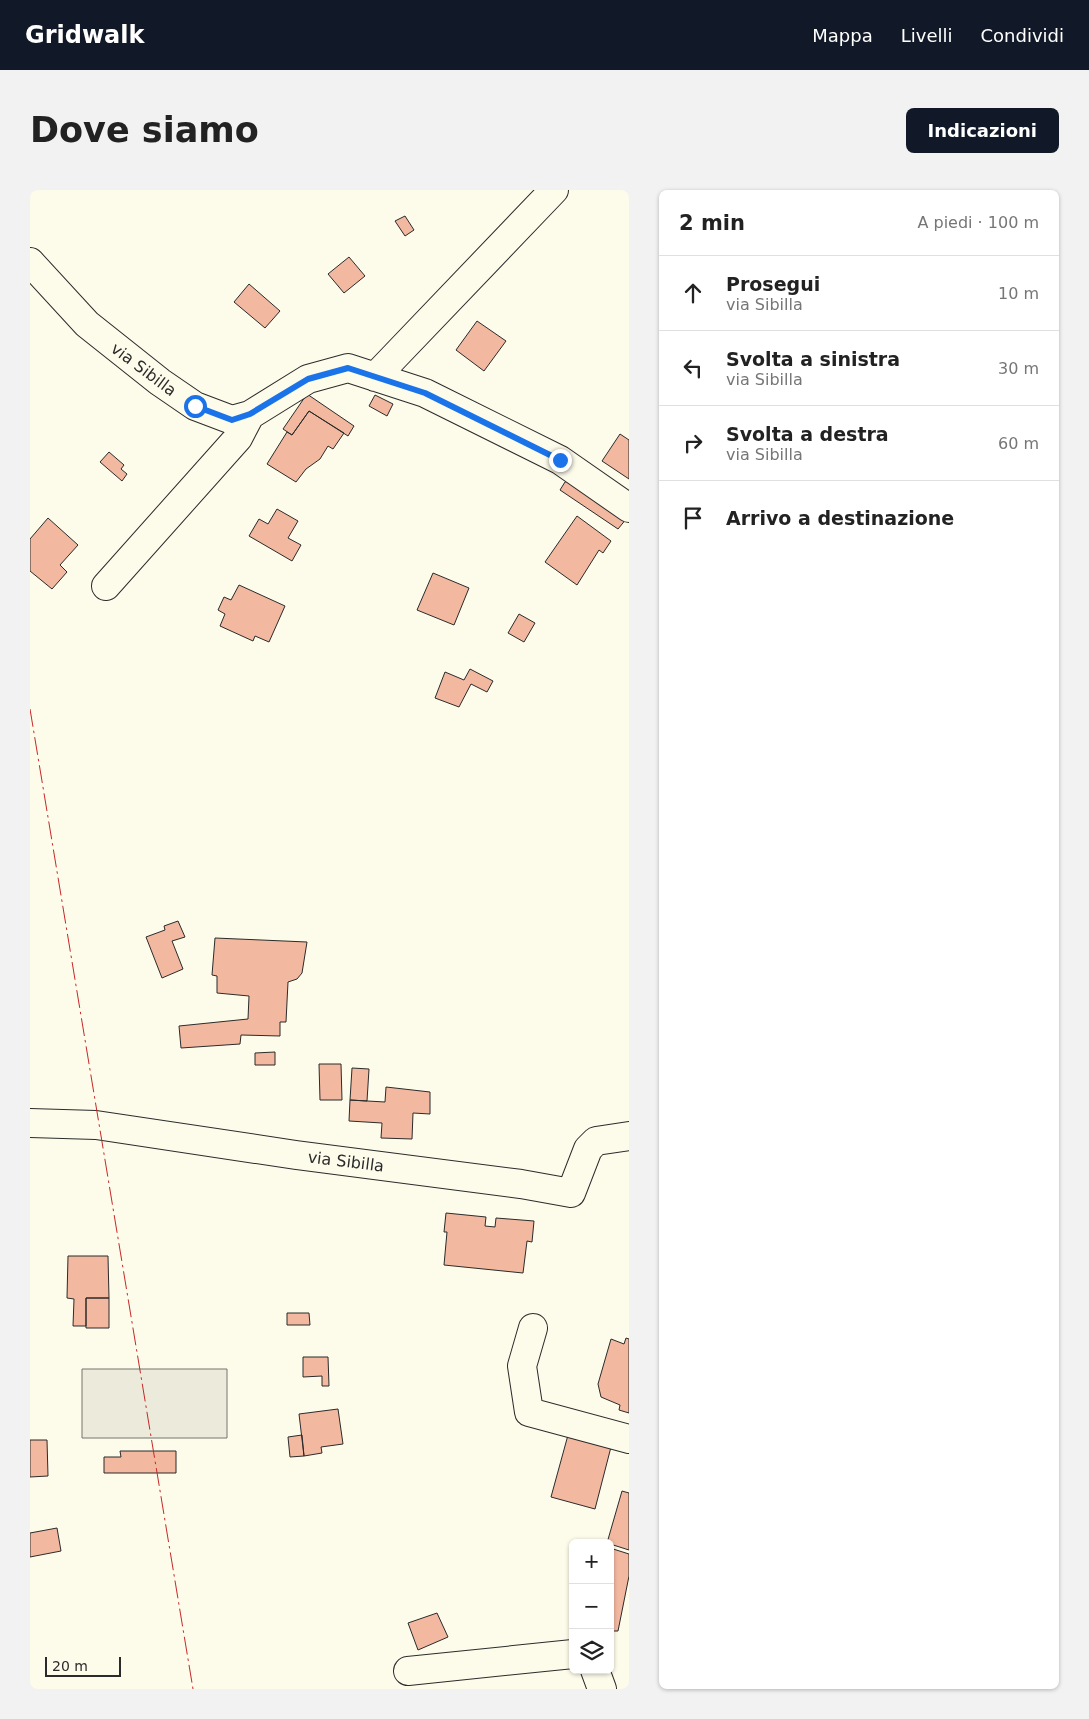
<!DOCTYPE html>
<html lang="it">
<head>
<meta charset="utf-8">
<style>
  :root { --surface:#fff; --page:#f2f2f2; --text:#222; --muted:#767676; --line:#e0e0e0; --accent:#111827 }
  body { margin:0; font-family:"DejaVu Sans",sans-serif; background:var(--page); color:var(--text) }
  .controls { position:absolute; right:15px; bottom:15px; display:grid; overflow:hidden; border-radius:8px; box-shadow:0 1px 4px #0004 }
  .controls button { width:45px; height:45px; display:grid; place-items:center; padding:0; border:0; border-bottom:1px solid var(--line); background:var(--surface); color:var(--text); font:25px sans-serif }
  .scale { position:absolute; left:15px; bottom:12px; width:76px; box-sizing:border-box; padding-left:5px; border:2px solid #2b2b2b; border-top:0; font-size:14px; line-height:18px; white-space:nowrap; color:#2b2b2b; -webkit-text-stroke:4px #fdfbea; paint-order:stroke }
  .stop { position:absolute; width:15px; height:15px; margin:-11px; border:4px solid #1a73e8; border-radius:50%; background:#fff }
  .stop.end { background:#1a73e8; border-color:#fff; box-shadow:0 1px 5px #0008 }
  .list { margin:0; padding:0; list-style:none }
  h2 { display:flex; justify-content:space-between; align-items:center; height:65px; margin:0; padding:0 20px; font-size:21px }
  h2 small { font-size:16px; font-weight:400; color:var(--muted) }
  .list li { display:grid; grid-template-columns:32px 1fr auto; gap:15px; align-items:center; box-sizing:border-box; height:75px; padding:0 20px; border-top:1px solid var(--line) }
  .list b { display:block; font-size:19px; white-space:nowrap }
  .list p { margin:0; font-size:16px; white-space:nowrap; color:var(--muted) }
  .list em { font-size:16px; font-style:normal; color:var(--muted) }
  .icon { flex:none; width:28px; height:28px; fill:none; stroke:currentColor; stroke-width:2; stroke-linecap:round; stroke-linejoin:round }
  .map { position:relative; flex:none; width:599px; height:1499px; overflow:hidden; border-radius:8px }
  header { display:flex; align-items:center; gap:30px; box-sizing:border-box; height:70px; padding:0 25px; background:var(--accent); color:#fff }
  header strong { font-size:24px }
  nav { display:flex; gap:28px; margin-inline-start:auto; font-size:18px }
  .intro { display:flex; align-items:center; justify-content:space-between; box-sizing:border-box; height:120px; padding:0 30px }
  h1 { margin:0; font-size:35px }
  .button { padding:12px 22px; border-radius:8px; background:var(--accent); color:#fff; font-size:18px; font-weight:700 }
  main { display:flex; gap:30px; padding:0 30px }
  aside { flex:1; background:var(--surface); border-radius:8px; box-shadow:0 1px 4px #0004 }
  .map>svg:first-child { display:block }
  .green { fill:#ecebdb; stroke:#74746e }
  .building { fill:#f2b8a0; stroke:#2b2b2b }
  .lines { fill:none; stroke-linecap:round; stroke-linejoin:round }
  .minor-casing { stroke:#2b2b2b; stroke-width:30 }
  .minor { stroke:#fdfbea; stroke-width:28 }
  .power { stroke:#c62828; stroke-width:1; stroke-dasharray:18 4 2.5 4; stroke-linecap:butt }
  .route { stroke:#1a73e8; stroke-width:6 }
  .labels { text-anchor:middle; stroke-width:4; stroke-linejoin:round; paint-order:stroke }
  .street-label { font-size:16px; fill:#2b2b2b; stroke:#fdfbea }
</style>
</head>
<body>
<header>
<strong>Gridwalk</strong>
<nav><a>Mappa</a><a>Livelli</a><a>Condividi</a></nav>
</header>
<div class="intro"><h1>Dove siamo</h1><a class="button">Indicazioni</a></div>
<main>
<div class="map">
<svg width="599" height="1499" viewBox="0 0 599 1499">
  <rect width="100%" height="100%" fill="#fdfbea"/>
  <!-- green -->
  <path class="green" d="M52,1179H197V1248H52Z"/>
  <!-- building -->
  <path class="building" d="M375,26L384,40L375,46L365,31Z
    M319,67L335,86L314,103L298,84Z
    M219,94L250,121L235,138L204,112Z
    M447,131L476,151L454,181L426,160Z
    M277,204L324,236L318,246L279,221L262,245L253,239Z
    M345,205L363,214L357,226L339,216Z
    M279,221L314,243L303,259L298,256L290,269L276,279L266,292L237,274L257,242L262,245Z
    M590,244L599,250V289L572,271Z
    M79,262L94,275L91,279L97,284L92,291L70,272Z
    M545,288L597,328L588,339L530,300L535,292Z
    M247,319L268,331L258,348L271,355L262,371L219,346L229,329L238,334Z
    M547,326L581,351L573,363L569,360L547,395L515,372Z
    M18,328L48,355L30,375L37,382L22,399L0,381V349Z
    M403,383L439,398L424,435L387,420Z
    M209,395L255,416L239,452L225,446L223,451L190,436L195,424L188,420L194,407L201,410Z
    M489,424L505,433L494,452L478,443Z
    M440,479L463,491L457,502L441,494L429,517L405,508L415,482L434,490Z
    M148,731L155,747L142,751L153,779L132,788L116,747L135,740L134,736Z
    M185,748L277,752L272,783L267,789L258,792L256,832H250V846L211,845L210,854L151,858L149,836L218,829L219,806L187,803V786L182,785Z
    M245,862V875H225V863Z
    M289,874H311L312,910H290Z
    M322,878L339,879L337,911L320,910Z
    M356,897L400,902V924L383,923L382,949L351,948L352,933L319,931L320,910L355,912Z
    M416,1023L456,1027L455,1036L465,1037L466,1028L504,1031L502,1052L497,1051L493,1083L414,1075L417,1042H414Z
    M38,1066H78L79,1108H56V1136H43L44,1109L37,1108Z
    M56,1108H79V1138H56Z
    M257,1123H279L280,1135H257Z
    M596,1148L599,1149V1223L589,1220L590,1215L571,1207L568,1194L581,1149L594,1154Z
    M273,1167H298L299,1196H292V1186L273,1187Z
    M308,1219L313,1254L291,1257L292,1263L274,1266L269,1224Z
    M272,1245L274,1266L260,1267L258,1247Z
    M538,1245L581,1257L565,1319L521,1307Z
    M0,1250H17L18,1286L0,1287Z
    M90,1261H146V1283H74V1267H91Z
    M592,1301L599,1303V1360L577,1353Z
    M27,1338L31,1361L0,1367V1343Z
    M580,1358L599,1364V1386L588,1441H580Z
    M407,1423L418,1447L388,1460L378,1433Z"/>
  <g class="lines">
    <!-- minor casing -->
    <g class="minor-casing">
      <path id="minor" d="M0,72L57,134L130,192L165,216L202,230L220,225L278,189L318,178L395,203L530,270L599,318
        M345,187L524,0
        M76,396L208,248L220,225
        M0,933L66,935L266,965L491,994L541,1003L558,959L566,951L599,946
        M503,1138L492,1176L499,1222L599,1249
        M565,1480L572,1499
        M378,1481L543,1464"/>
    </g>
    <!-- minor -->
    <use href="#minor" class="minor"/>
    <!-- power -->
    <path class="power" d="M0,519L163,1499"/>
  </g>
  <g class="lines">
    <!-- route -->
    <path class="route" d="M165,216L202,230L220,224L278,189L318,178L395,203L530,270"/>
  </g>
  <g class="labels">
    <!-- street labels -->
    <g class="street-label">
      <text transform="translate(114 179) rotate(37)" y="6">via Sibilla</text>
      <text transform="translate(316 971) rotate(7)" y="6">via Sibilla</text>
    </g>
  </g>
</svg>
<div class="controls">
<button>+</button>
<button>−</button>
<button><svg class="icon" aria-label="layers" viewBox="0 0 24 24"><path d="M12 4l9 5-9 5-9-5zM3 14l9 5 9-5"/></svg></button>
</div>
<div class="scale">20 m</div>
<div class="stop" style="left:165px;top:216px"></div>
<div class="stop end" style="left:530px;top:270px"></div>
</div>
<aside>
<h2>2 min<small>A piedi · 100 m</small></h2>
<ul class="list">
<li><svg class="icon" aria-label="ahead" viewBox="0 0 24 24"><path d="M12 20V5M6 11l6-6 6 6"/></svg><div><b>Prosegui</b><p>via Sibilla</p></div><em>10 m</em></li>
<li><svg class="icon" aria-label="left" viewBox="0 0 24 24"><path d="M17 20v-9H6M10 6l-5 5 5 5"/></svg><div><b>Svolta a sinistra</b><p>via Sibilla</p></div><em>30 m</em></li>
<li><svg class="icon" aria-label="right" viewBox="0 0 24 24"><path d="M7 20v-9h11M14 6l5 5-5 5"/></svg><div><b>Svolta a destra</b><p>via Sibilla</p></div><em>60 m</em></li>
<li><svg class="icon" aria-label="arrive" viewBox="0 0 24 24"><path d="M6 21V4h12l-3 4 3 4H6"/></svg><div><b>Arrivo a destinazione</b></div></li>
</ul>
</aside>
</main>
</body>
</html>
